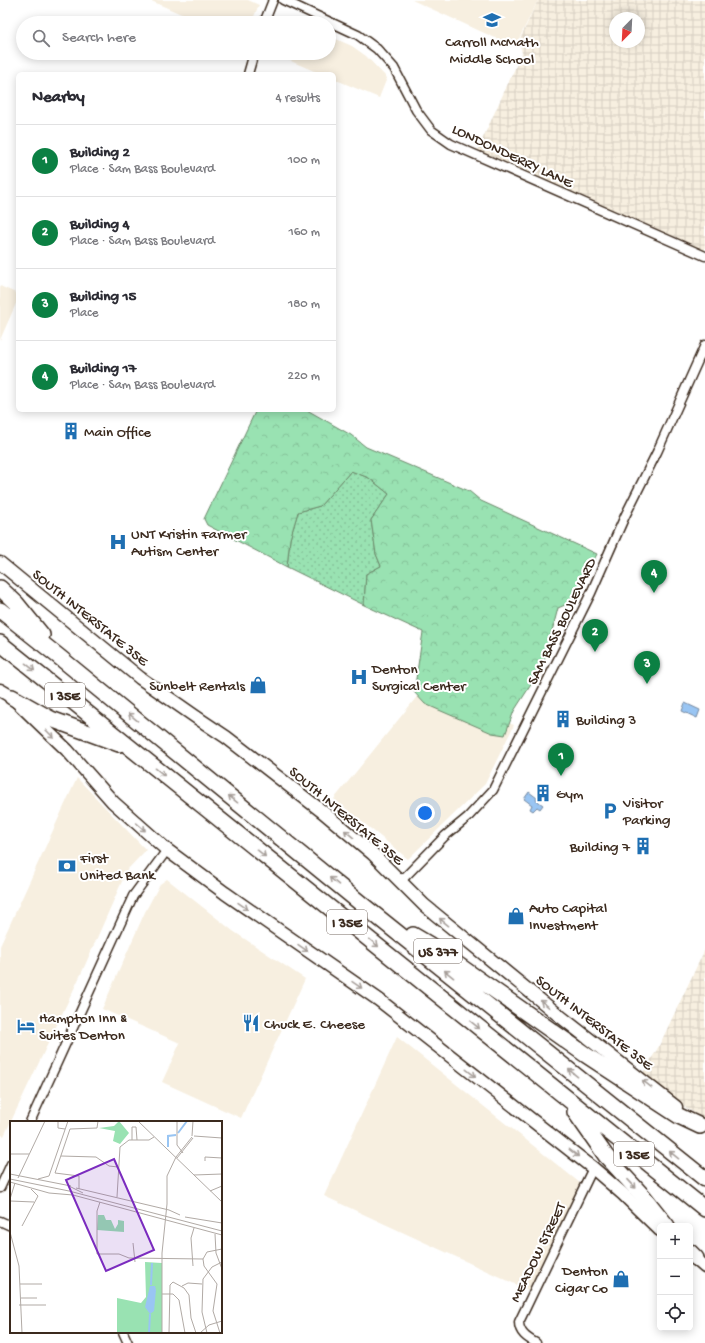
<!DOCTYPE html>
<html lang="en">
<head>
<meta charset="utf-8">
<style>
  :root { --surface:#fff; --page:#f2f2f3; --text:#2b2b33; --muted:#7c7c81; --line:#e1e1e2; --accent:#0b8043 }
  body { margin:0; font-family:"Gochi Hand",sans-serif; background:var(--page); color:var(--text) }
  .controls { position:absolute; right:12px; bottom:12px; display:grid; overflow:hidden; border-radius:6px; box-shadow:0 2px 10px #0003 }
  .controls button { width:36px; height:36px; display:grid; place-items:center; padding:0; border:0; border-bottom:1px solid var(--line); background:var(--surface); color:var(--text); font:20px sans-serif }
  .compass { position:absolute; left:609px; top:12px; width:36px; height:36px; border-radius:50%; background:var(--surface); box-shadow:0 2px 10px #0003; rotate:204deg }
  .you { position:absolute; left:425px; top:813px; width:14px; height:14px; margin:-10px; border:3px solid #fff; border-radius:50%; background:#1a73e8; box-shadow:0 0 0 6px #1a73e833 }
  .badge { display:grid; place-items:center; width:26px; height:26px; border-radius:50%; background:var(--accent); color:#fff; font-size:13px; font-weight:700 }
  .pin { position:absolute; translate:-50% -33px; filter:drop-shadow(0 1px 2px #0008) }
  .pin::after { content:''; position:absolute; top:21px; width:14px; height:12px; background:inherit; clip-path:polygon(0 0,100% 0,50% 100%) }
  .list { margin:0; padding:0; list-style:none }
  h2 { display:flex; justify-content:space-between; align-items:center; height:52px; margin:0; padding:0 16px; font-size:17px }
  h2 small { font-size:13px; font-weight:400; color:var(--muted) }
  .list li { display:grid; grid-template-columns:26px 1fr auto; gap:12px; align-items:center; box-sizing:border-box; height:72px; padding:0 16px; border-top:1px solid var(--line) }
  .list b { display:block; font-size:15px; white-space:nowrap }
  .list p { margin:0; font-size:13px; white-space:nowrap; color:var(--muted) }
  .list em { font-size:13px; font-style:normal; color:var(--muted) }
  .icon { flex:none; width:22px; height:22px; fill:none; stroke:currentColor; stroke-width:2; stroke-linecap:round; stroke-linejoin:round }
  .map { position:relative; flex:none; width:705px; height:1343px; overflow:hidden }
  .search { position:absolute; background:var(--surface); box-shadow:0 2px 10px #0003; left:16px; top:16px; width:320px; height:44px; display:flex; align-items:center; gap:10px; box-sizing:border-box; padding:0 14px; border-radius:22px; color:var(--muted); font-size:15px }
  .panel { position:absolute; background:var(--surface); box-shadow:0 2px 10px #0003; left:16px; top:72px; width:320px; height:340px; border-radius:6px }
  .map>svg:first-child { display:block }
  .built { fill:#f7efe0 }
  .industrial { fill:url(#industrial-grid); fill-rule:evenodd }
  .grass { fill:url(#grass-dots); stroke:#6a8668 }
  .forest { fill:url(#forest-crowns); stroke:#6a8668 }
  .water { fill:#99c5f3; stroke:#73879e }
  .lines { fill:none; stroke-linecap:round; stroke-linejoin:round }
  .minor-casing { stroke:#3b2a1e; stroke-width:11 }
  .secondary-casing { stroke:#3b2a1e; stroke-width:15 }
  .motorway-casing { stroke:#3b2a1e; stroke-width:18 }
  .minor { stroke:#fff; stroke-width:8 }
  .secondary { stroke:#fff; stroke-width:12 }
  .motorway { stroke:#fff; stroke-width:15 }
  .oneway { stroke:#a79f9a }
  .labels { text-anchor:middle; stroke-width:4; stroke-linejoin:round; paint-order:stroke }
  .shield { fill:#fff; stroke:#766a62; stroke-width:1 }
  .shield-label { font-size:14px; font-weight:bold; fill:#3b2a1e }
  .poi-label { font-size:15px; fill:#3b2a1e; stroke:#fff; text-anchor:start }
  .street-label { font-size:15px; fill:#3b2a1e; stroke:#fff }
  .inset-river { fill:none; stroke:#99c5f3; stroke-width:2 }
  .inset-road { fill:none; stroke:#b1aaa5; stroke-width:1 }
  .view { fill:#7b2cbf; fill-opacity:0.15; stroke:#7b2cbf; stroke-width:2 }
  .inset-edge { fill:none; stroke:#3b2a1e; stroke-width:2 }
</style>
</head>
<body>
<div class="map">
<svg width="705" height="1343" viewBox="0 0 705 1343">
  <defs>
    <pattern id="industrial-grid" width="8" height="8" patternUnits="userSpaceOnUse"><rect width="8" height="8" fill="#f7efe0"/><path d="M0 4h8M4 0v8" fill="none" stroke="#d5cdc0"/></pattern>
    <pattern id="grass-dots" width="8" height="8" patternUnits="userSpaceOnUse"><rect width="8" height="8" fill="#99e2b2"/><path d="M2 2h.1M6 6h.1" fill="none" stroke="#85c299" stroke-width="1.8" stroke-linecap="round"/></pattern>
    <pattern id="forest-crowns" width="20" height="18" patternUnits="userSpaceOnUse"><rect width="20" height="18" fill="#99e2b2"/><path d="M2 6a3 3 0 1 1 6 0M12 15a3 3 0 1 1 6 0" fill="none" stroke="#85c299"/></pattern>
  </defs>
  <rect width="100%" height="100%" fill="#fff"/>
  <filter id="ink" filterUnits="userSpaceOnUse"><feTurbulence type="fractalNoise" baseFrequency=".025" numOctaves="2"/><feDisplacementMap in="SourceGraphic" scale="8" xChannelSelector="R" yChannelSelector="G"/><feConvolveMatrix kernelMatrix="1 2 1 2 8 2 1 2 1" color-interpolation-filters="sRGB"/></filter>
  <g filter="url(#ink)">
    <!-- built -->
    <path class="built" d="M149,0H248L259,5L251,23H202Z
      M412,0H538L515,47Z
      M329,36L352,46L366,56L387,78L379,98L334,79V74H321L272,53H329Z
      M0,286L18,294V299L0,340Z
      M424,688L514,725L485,784L408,859L334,799Z
      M77,778L146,850L127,870L82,972L4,1136L0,1134V946Z
      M167,879L233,931L305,979L241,1118L162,1082L180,1043L102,1009L145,912L160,884Z
      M397,1037L580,1183L530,1291L324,1196Z"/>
    <!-- industrial -->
    <path class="industrial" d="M538,0H705V256L475,155L522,53L519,41ZM615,18H639V42H615Z
      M705,949V1120L640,1078L659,1046Z"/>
    <!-- grass -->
    <path class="grass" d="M351,471L369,478L389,494L371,520L376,554L381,566L366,574L364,605L287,567L290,539L298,512L320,506Z"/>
    <!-- forest -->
    <path class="forest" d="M256,410H307L351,435L366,447L469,491L481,501L597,554L572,602L558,608L543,666L514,711L505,735L492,733L425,704L414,692L423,632L364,605L366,574L381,566L376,554L371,520L389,494L369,478L351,471L320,506L298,512L290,539L287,567L207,525L204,519Z"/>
    <!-- water -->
    <path class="water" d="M685,703L700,710L697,718L682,711Z
      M529,792L537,798L536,800L543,805L540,809L537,807L533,811L530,809L532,805L524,799Z"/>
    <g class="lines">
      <!-- minor casing -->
      <g class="minor-casing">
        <path id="minor" d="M283,0L358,35L377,49L394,68L416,110L431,130L451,144L705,256
          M264,23L273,0
          M248,74L254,53
          M401,881L445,836L468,817L493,790L591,593L625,516L657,452L705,345
          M30,1122L133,896L167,850
          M0,1188L11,1164
          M0,1221L11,1226
          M123,1332L128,1343
          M536,1343C527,1338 519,1333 519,1322L593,1168"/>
      </g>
      <!-- secondary casing -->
      <g class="secondary-casing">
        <path id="secondary" d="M0,563L140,678L196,717L226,737L323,812L373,854L424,905L556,1013L676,1107
          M0,690L12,697L43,727L67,750L113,802L167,850L225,893L379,1000L593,1168L623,1194L660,1230
          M690,1254L705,1267"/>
      </g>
      <!-- motorway casing -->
      <g class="motorway-casing">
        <path id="motorway" d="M0,588L16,603L42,635
          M0,610L58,656L364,906L705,1179
          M0,643L705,1209
          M12,697L51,719L119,744
          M413,935L430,945L586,1055L679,1116L700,1126
          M575,1112L606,1156L643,1196L667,1226
          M690,1252L696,1258"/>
      </g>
      <!-- minor -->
      <use href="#minor" class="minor"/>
      <!-- secondary -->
      <use href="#secondary" class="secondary"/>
      <!-- motorway -->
      <use href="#motorway" class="motorway"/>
    </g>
    <!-- one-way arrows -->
    <defs><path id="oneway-shaft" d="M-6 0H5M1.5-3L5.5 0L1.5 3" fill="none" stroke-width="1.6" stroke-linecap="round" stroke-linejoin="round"/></defs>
    <g class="oneway">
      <use href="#oneway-shaft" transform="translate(30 667) rotate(39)"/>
      <use href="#oneway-shaft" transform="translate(133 717) rotate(-140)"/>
      <use href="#oneway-shaft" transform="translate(50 734) rotate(45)"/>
      <use href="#oneway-shaft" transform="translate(160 772) rotate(39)"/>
      <use href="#oneway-shaft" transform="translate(233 799) rotate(-141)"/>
      <use href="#oneway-shaft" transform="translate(141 827) rotate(42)"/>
      <use href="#oneway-shaft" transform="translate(349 834) rotate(-140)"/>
      <use href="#oneway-shaft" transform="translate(261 853) rotate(39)"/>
      <use href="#oneway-shaft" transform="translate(334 881) rotate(-140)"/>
      <use href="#oneway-shaft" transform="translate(243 906) rotate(35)"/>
      <use href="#oneway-shaft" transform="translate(444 922) rotate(-141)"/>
      <use href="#oneway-shaft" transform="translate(374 943) rotate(39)"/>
      <use href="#oneway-shaft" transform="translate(303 948) rotate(35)"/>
      <use href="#oneway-shaft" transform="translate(449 974) rotate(-141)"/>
      <use href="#oneway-shaft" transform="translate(357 985) rotate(34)"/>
      <use href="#oneway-shaft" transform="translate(545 1004) rotate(-141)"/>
      <use href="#oneway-shaft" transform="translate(475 1025) rotate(39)"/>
      <use href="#oneway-shaft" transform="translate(471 1073) rotate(38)"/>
      <use href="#oneway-shaft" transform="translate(573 1073) rotate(-141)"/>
      <use href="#oneway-shaft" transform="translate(647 1084) rotate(-142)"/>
      <use href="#oneway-shaft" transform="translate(574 1153) rotate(38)"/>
      <use href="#oneway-shaft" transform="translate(674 1155) rotate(-141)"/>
      <use href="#oneway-shaft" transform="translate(632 1184) rotate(47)"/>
    </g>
  </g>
  <!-- icons -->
  <defs>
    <g id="school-bare" transform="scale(1.38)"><path d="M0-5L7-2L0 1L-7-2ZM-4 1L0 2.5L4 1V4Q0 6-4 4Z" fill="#1f6fb2" stroke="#fff" stroke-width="2.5" paint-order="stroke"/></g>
    <g id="building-bare" transform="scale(1.38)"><path d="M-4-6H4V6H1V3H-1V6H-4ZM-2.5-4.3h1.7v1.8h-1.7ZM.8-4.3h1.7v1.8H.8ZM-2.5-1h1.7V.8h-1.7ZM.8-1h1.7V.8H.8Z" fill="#1f6fb2" stroke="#fff" stroke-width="2.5" paint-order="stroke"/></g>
    <g id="hospital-bare" transform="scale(1.38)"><path d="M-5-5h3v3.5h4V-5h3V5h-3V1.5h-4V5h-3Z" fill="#1f6fb2" stroke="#fff" stroke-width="2.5" paint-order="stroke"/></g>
    <g id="shop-bare" transform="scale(1.38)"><path d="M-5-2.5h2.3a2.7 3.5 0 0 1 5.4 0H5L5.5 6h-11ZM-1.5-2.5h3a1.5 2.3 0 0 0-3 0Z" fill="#1f6fb2" stroke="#fff" stroke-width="2.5" paint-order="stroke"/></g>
    <g id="parking-bare" transform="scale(1.38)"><path d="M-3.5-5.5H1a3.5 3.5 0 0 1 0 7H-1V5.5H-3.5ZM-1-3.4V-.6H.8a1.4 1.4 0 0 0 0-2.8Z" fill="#1f6fb2" stroke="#fff" stroke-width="2.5" paint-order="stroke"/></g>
    <g id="bank-bare" transform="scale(1.38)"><path d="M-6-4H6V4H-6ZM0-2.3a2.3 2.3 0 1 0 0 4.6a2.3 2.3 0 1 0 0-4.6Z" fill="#1f6fb2" stroke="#fff" stroke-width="2.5" paint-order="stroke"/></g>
    <g id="restaurant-bare" transform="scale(1.38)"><path d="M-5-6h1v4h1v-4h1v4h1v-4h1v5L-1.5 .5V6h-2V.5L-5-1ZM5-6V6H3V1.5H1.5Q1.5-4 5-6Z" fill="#1f6fb2" stroke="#fff" stroke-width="2.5" paint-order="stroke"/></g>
    <g id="hotel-bare" transform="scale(1.38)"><path d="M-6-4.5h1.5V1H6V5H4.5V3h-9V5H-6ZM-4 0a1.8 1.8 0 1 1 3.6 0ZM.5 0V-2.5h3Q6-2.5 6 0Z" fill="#1f6fb2" stroke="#fff" stroke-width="2.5" paint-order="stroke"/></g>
  </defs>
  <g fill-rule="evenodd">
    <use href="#school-bare" x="492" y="20"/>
    <use href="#building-bare" x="71" y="431"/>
    <use href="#hospital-bare" x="118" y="542"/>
    <use href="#hospital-bare" x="359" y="677"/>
    <use href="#shop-bare" x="258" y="685"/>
    <use href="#building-bare" x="563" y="719"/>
    <use href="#building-bare" x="543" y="793"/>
    <use href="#parking-bare" x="610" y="811"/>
    <use href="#building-bare" x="643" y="846"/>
    <use href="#bank-bare" x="67" y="866"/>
    <use href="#shop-bare" x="516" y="916"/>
    <use href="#restaurant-bare" x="251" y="1023"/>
    <use href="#hotel-bare" x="26" y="1026"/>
    <use href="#shop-bare" x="621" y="1279"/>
  </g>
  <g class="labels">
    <!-- shield labels -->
    <g class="shield">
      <rect x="45" y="683" width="40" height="24" rx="3"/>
      <rect x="327" y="910" width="40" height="24" rx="3"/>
      <rect x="414" y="939" width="48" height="24" rx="3"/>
      <rect x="614" y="1142" width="40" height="24" rx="3"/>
    </g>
    <g class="shield-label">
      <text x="65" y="700">I 35E</text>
      <text x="347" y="927">I 35E</text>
      <text x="438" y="956">US 377</text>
      <text x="634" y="1159">I 35E</text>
    </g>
    <!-- poi labels -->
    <g class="poi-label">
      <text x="492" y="46" text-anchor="middle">Carroll McMath<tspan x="492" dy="17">Middle School</tspan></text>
      <text x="84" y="436">Main Office</text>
      <text x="131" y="538">UNT Kristin Farmer<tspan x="131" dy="17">Autism Center</tspan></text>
      <text x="372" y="673">Denton<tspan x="372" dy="17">Surgical Center</tspan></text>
      <text x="245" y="690" text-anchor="end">Sunbelt Rentals</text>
      <text x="576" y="724">Building 3</text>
      <text x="556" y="798">Gym</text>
      <text x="623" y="807">Visitor<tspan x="623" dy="17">Parking</tspan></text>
      <text x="630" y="851" text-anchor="end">Building 7</text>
      <text x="80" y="862">First<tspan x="80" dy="17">United Bank</tspan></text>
      <text x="529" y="912">Auto Capital<tspan x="529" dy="17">Investment</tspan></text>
      <text x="39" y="1022">Hampton Inn &amp;<tspan x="39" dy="17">Suites Denton</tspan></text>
      <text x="264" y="1028">Chuck E. Cheese</text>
      <text x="608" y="1275" text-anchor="end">Denton<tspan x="608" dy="17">Cigar Co</tspan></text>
    </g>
    <!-- street labels -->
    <g class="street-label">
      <text transform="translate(513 155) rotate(25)" y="5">LONDONDERRY LANE</text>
      <text transform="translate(91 617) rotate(39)" y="5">SOUTH INTERSTATE 35E</text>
      <text transform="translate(561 621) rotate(-64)" y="5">SAM BASS BOULEVARD</text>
      <text transform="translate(347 815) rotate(40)" y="5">SOUTH INTERSTATE 35E</text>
      <text transform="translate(595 1022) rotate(38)" y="5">SOUTH INTERSTATE 35E</text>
      <text transform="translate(537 1252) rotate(-64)" y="5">MEADOW STREET</text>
    </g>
  </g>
  <!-- overview -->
  <g transform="translate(10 1121)">
    <rect width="212" height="212" fill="#fff"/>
    <path d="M109,0L119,12L110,23L103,20L105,10L89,7L104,5ZM88,94H94L96,99H101L105,108L108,103V99L114,100V111L87,109ZM135,141L152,142V212H107V177L131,182L136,176Z" fill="#99e2b2"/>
    <path d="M140,165H145L146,169L144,190L140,193L135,186Z" fill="#99c5f3"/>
    <path class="inset-river" d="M168,12L177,0M158,26V15L166,14M141,164L142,142M139,212L140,193"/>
    <path class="inset-road" d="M48,0V7L55,8M128,0L212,81M167,0V24L173,32M60,8L45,52L69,55V68M60,8L87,7L88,0M182,15L183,0M184,15L212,17M122,19V6H126L127,19M0,33H19M51,35L86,36L99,45L108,46M166,36L182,16M167,37L183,17M195,40V36L212,37M0,53L61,65M184,54L212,53M8,57L35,0M0,58L59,70L212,110M28,58L39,55L58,0M0,61L39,72L63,74L212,114M59,65L73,72M66,67L159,89L170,94M200,70L212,65M107,76L110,26L119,19H139L144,16M0,78L5,62M0,80L24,81M90,81L87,90V133H109L119,137L193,138M175,96L212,102M12,105L28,75L21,68M0,111L9,145L12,212M205,113L206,132L212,148M123,122L125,141M183,145L181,117L184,107M10,163H32M172,165L178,162L192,163M152,173H163L169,179L175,212M11,177H27M9,184H36M152,212V132L157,83V55L166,36M159,212L160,164L163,161L174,167L179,174L181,197L186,212M190,212L199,204L212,200M197,212L192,191L193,158L202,146L212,141M210,212L203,190L207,163L194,145L193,138L197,131L212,128"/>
    <path class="view" d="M104,38L144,129L96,150L56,59Z"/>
    <rect width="212" height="212" class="inset-edge"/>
  </g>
</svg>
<div class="controls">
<button>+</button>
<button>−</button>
<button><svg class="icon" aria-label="locate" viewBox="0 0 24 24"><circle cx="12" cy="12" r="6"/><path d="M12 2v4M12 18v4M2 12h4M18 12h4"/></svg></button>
</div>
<svg class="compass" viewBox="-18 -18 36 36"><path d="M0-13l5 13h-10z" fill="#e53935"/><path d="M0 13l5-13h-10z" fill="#7c7c81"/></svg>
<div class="you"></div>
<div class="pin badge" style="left:561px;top:776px">1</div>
<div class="pin badge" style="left:595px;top:652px">2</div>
<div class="pin badge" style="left:647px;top:684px">3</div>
<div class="pin badge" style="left:654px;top:593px">4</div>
<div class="search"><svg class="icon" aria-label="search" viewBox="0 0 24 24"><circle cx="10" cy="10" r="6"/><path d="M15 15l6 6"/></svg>Search here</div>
<section class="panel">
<h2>Nearby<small>4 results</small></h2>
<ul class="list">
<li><span class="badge">1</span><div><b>Building 2</b><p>Place · Sam Bass Boulevard</p></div><em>100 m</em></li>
<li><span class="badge">2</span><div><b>Building 4</b><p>Place · Sam Bass Boulevard</p></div><em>160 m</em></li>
<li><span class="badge">3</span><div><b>Building 15</b><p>Place</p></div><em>180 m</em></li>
<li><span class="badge">4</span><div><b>Building 17</b><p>Place · Sam Bass Boulevard</p></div><em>220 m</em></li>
</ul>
</section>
</div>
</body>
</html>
